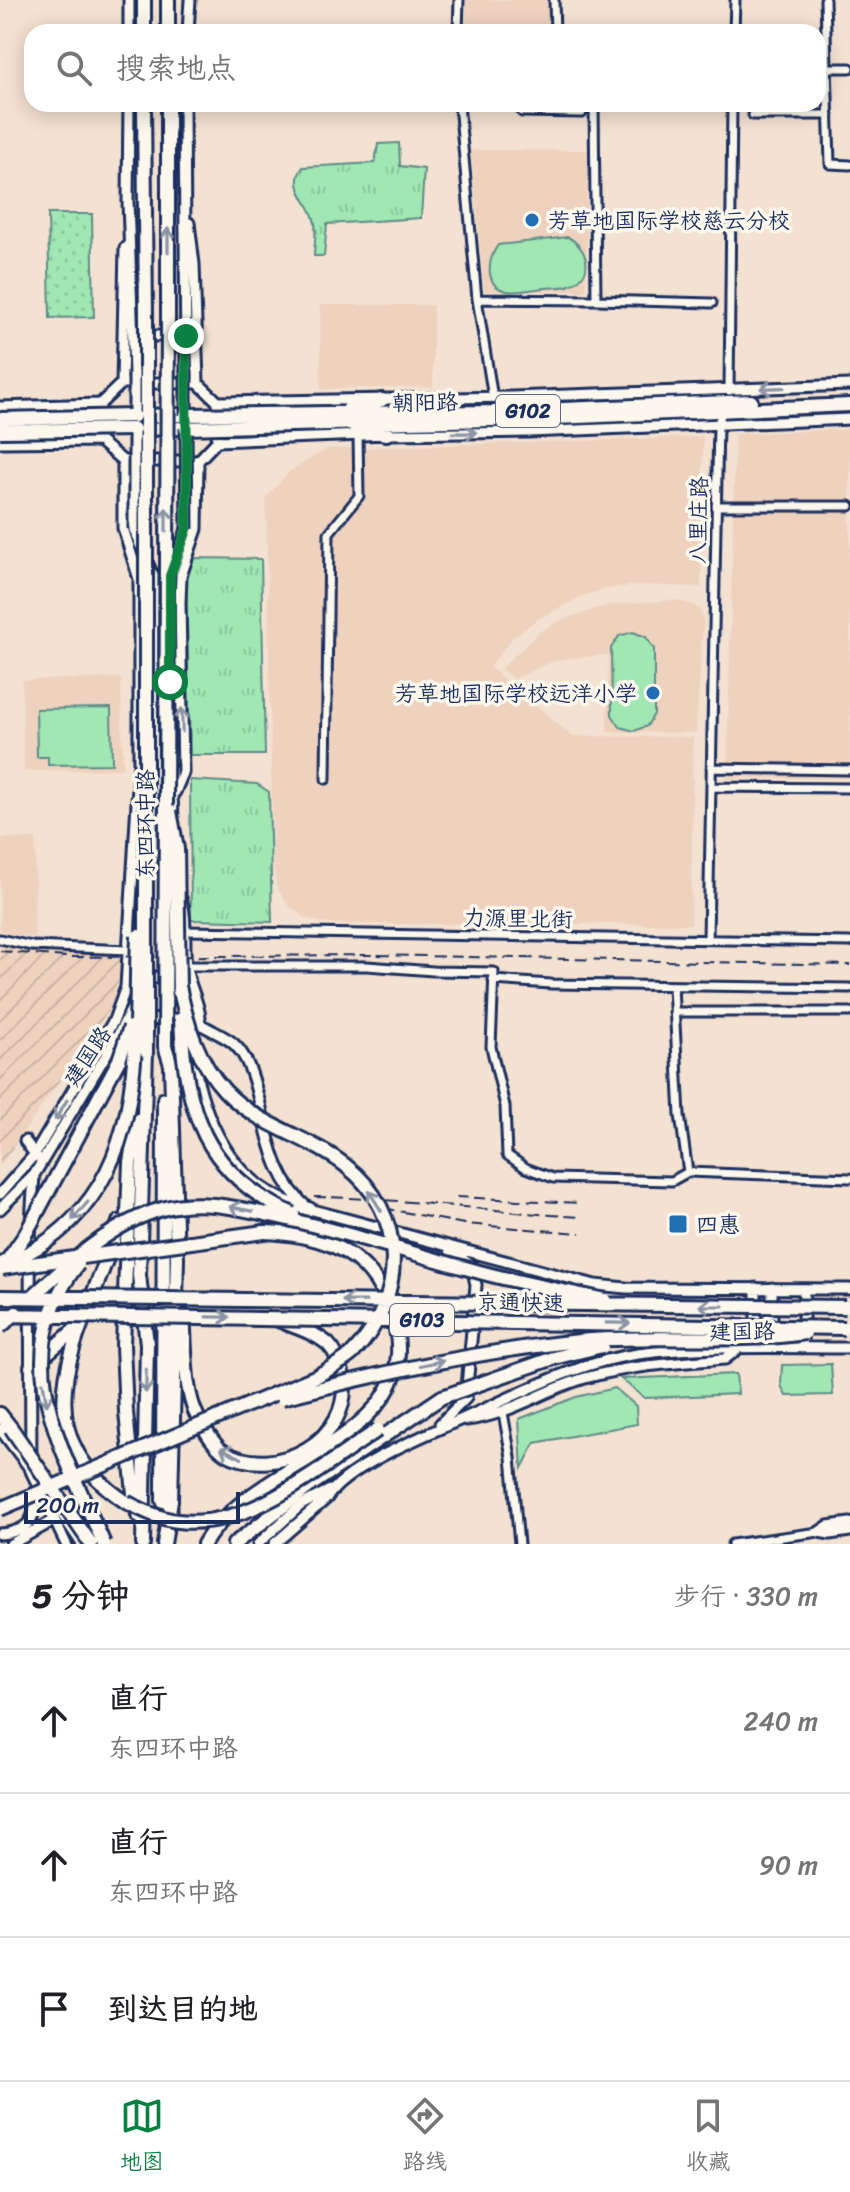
<!DOCTYPE html>
<html lang="zh">
<head>
<meta charset="utf-8">
<style>
  :root { --surface:#fff; --page:#f6f6f6; --text:#202124; --muted:#757577; --line:#e0e0e0; --accent:#0b8043 }
  body { margin:0; font-family:Sriracha,"LXGW WenKai TC",sans-serif; background:var(--page); color:var(--text) }
  .scale { position:absolute; left:24px; bottom:20px; width:216px; box-sizing:border-box; padding-left:8px; border:4px solid #1b2f5e; border-top:0; font-size:22px; line-height:28px; white-space:nowrap; color:#1b2f5e; -webkit-text-stroke:6px #fbf7ec; paint-order:stroke }
  .stop { position:absolute; width:24px; height:24px; margin:-18px; border:6px solid #0b8043; border-radius:50%; background:#fff }
  .stop.end { background:#0b8043; border-color:#fff; box-shadow:0 2px 8px #0008 }
  .list { margin:0; padding:0; list-style:none }
  h2 { display:flex; justify-content:space-between; align-items:center; height:104px; margin:0; padding:0 32px; font-size:34px }
  h2 small { font-size:26px; font-weight:400; color:var(--muted) }
  .list li { display:grid; grid-template-columns:52px 1fr auto; gap:24px; align-items:center; box-sizing:border-box; height:144px; padding:0 32px; border-top:2px solid var(--line) }
  .list b { display:block; font-size:30px; white-space:nowrap }
  .list p { margin:0; font-size:26px; white-space:nowrap; color:var(--muted) }
  .list em { font-size:26px; font-style:normal; color:var(--muted) }
  .icon { flex:none; width:44px; height:44px; fill:none; stroke:currentColor; stroke-width:2; stroke-linecap:round; stroke-linejoin:round }
  .map { position:relative; flex:none; width:850px; height:1544px; overflow:hidden }
  .search { position:absolute; background:var(--surface); box-shadow:0 4px 20px #0003; left:24px; right:24px; top:24px; height:88px; display:flex; align-items:center; gap:20px; box-sizing:border-box; padding:0 28px; border-radius:24px; color:var(--muted); font-size:30px }
  .sheet { height:536px; background:var(--surface) }
  nav { display:flex; justify-content:space-around; align-items:center; box-sizing:border-box; height:112px; border-top:2px solid var(--line); background:var(--surface); font-size:22px; color:var(--muted) }
  nav a { display:grid; justify-items:center; gap:4px }
  nav .on { color:var(--accent) }
  .map>svg:first-child { display:block }
  .built { fill:#eed2be }
  .industrial { fill:url(#industrial-furrows) }
  .grass { fill:url(#grass-dots); stroke:#5e8b88; stroke-width:2 }
  .park { fill:url(#park-tufts); stroke:#5e8b88; stroke-width:2 }
  .garden { fill:#a0e7b3; stroke:#5e8b88; stroke-width:2 }
  .lines { fill:none; stroke-linecap:round; stroke-linejoin:round }
  .street-casing { stroke:#1b2f5e; stroke-width:13 }
  .secondary-casing { stroke:#1b2f5e; stroke-width:15 }
  .highway-casing { stroke:#1b2f5e; stroke-width:18 }
  .street { stroke:#fbf7ec; stroke-width:7 }
  .secondary { stroke:#fbf7ec; stroke-width:9 }
  .highway { stroke:#fbf7ec; stroke-width:12 }
  .rail { stroke:#1b2f5e; stroke-width:2; stroke-dasharray:12 6; stroke-linecap:butt }
  .secondary-bridge-casing { stroke:#1b2f5e; stroke-width:15; stroke-linecap:butt }
  .highway-bridge-casing { stroke:#1b2f5e; stroke-width:18; stroke-linecap:butt }
  .secondary-bridge { stroke:#fbf7ec; stroke-width:9 }
  .highway-bridge { stroke:#fbf7ec; stroke-width:12 }
  .oneway { stroke:#8b93a5 }
  .route { stroke:#0b8043; stroke-width:10 }
  .poi-dot { fill:#1f6fb2; stroke:#fbf7ec; stroke-width:3 }
  .labels { text-anchor:middle; stroke-width:7; stroke-linejoin:round; paint-order:stroke }
  .shield { fill:#fbf7ec; stroke:#5e6b89; stroke-width:2 }
  .shield-label { font-size:20px; font-weight:bold; fill:#1b2f5e }
  .poi-label { font-size:22px; fill:#1b2f5e; stroke:#fbf7ec; text-anchor:start }
  .street-label { font-size:22px; fill:#1b2f5e; stroke:#fbf7ec }
</style>
</head>
<body>
<div class="map">
<svg width="850" height="1544" viewBox="0 0 850 1544">
  <defs>
    <pattern id="industrial-furrows" width="10" height="10" patternUnits="userSpaceOnUse" patternTransform="scale(2)"><rect width="10" height="10" fill="#eed2be"/><path d="M-1 1l2-2M0 10L10 0M9 11l2-2" fill="none" stroke="#ccb5a6"/></pattern>
    <pattern id="grass-dots" width="8" height="8" patternUnits="userSpaceOnUse" patternTransform="scale(2)"><rect width="8" height="8" fill="#a0e7b3"/><path d="M2 2h.1M6 6h.1" fill="none" stroke="#89c69c" stroke-width="1.8" stroke-linecap="round"/></pattern>
    <pattern id="park-tufts" width="24" height="20" patternUnits="userSpaceOnUse" patternTransform="scale(2)"><rect width="24" height="20" fill="#a0e7b3"/><path d="M3 7l-1-3M5 7V3M7 7l1-3M15 17l-1-3M17 17v-4M19 17l1-3" fill="none" stroke="#89c69c"/></pattern>
  </defs>
  <rect width="100%" height="100%" fill="#f3e1d1"/>
  <filter id="ink" filterUnits="userSpaceOnUse"><feTurbulence type="fractalNoise" baseFrequency=".0125" numOctaves="2"/><feDisplacementMap in="SourceGraphic" scale="16" xChannelSelector="R" yChannelSelector="G"/><feConvolveMatrix kernelMatrix="1 2 1 2 8 2 1 2 1" color-interpolation-filters="sRGB"/></filter>
  <g filter="url(#ink)">
    <!-- built -->
    <path class="built" d="M466,0H551L552,32H466Z
      M471,150H588L586,291H484Z
      M320,305H433V387L321,389Z
      M850,429V778H727L735,434Z
      M703,437L701,587L639,585L612,588L585,595L536,620L513,637L489,667L572,736L693,737L691,924H326L306,918L286,903L276,884L273,861L266,498L290,471L327,449Z
      M672,600L688,603L700,609L703,620L696,733L607,732L608,655L570,658L549,663L514,679L501,669L539,632L561,620L609,605Z
      M121,678L123,769L24,771L22,680Z
      M0,838L36,839L34,938L0,932Z"/>
    <!-- industrial -->
    <path class="industrial" d="M0,943L32,948L121,952L122,967L111,1007L0,1166Z"/>
    <!-- grass -->
    <path class="grass" d="M48,214H92L94,317L50,318Z"/>
    <!-- park -->
    <path class="park" d="M399,143L400,166L424,169L421,218L327,224L324,256H314C314,244 318,227 313,216C307,199 289,185 303,167L375,163L378,144Z
      M193,558L261,559L265,755H190L186,576Z
      M190,780L257,784L269,792L272,922L191,920Z"/>
    <!-- garden -->
    <path class="garden" d="M568,237C588,248 596,275 570,285C564,288 552,287 545,288C533,289 518,293 507,291C483,286 488,259 498,245Z
      M633,632L646,637L654,649V714L647,726L634,731L620,727L612,715L611,648L619,636Z
      M111,708L112,764L48,765V757H37L36,709Z
      M831,1364L833,1395L786,1396L781,1385L782,1365Z
      M736,1374L738,1394L645,1398L621,1379Z
      M615,1388L636,1406L637,1424L535,1443L522,1468L519,1419L576,1397Z"/>
    <g class="lines">
      <!-- street casing -->
      <g class="street-casing">
        <path id="street" d="M554,0L555,32
          M825,0L830,164L850,165
          M458,32L459,0
          M734,32L735,0
          M827,68H850
          M459,104L477,299L493,398
          M522,104V112L582,113V104
          M753,115H829
          M477,299L596,300L594,104
          M596,300L712,303
          M729,391L732,104
          M716,506H850
          M711,768L850,770
          M326,779L329,533L359,496L358,435
          M711,787L850,788
          M185,931L850,942
          M0,939L32,946L128,950
          M708,939L718,423L723,410
          M186,966H367L433,971L494,972L491,1047L505,1106L507,1155L526,1168L553,1178L672,1181L688,1172L850,1178
          M493,980L551,984L850,988
          M673,987L680,1115L688,1172
          M674,1012H850
          M503,1413L511,1457L519,1544
          M732,1544L819,1532"/>
      </g>
      <!-- secondary casing -->
      <g class="secondary-casing">
        <path id="secondary" d="M129,32V0
          M188,32L190,0
          M129,104L128,201L134,372
          M184,104L186,370
          M189,223L194,264L198,383
          M141,336H186
          M122,383H198L218,402L217,441L198,461H123L99,441L100,404Z
          M122,383L125,248
          M218,402L511,397L850,385
          M0,407L100,404
          M217,441L387,434L529,432L850,419
          M0,442L99,441
          M134,529L143,552
          M149,566L153,576L152,867
          M170,579L187,529
          M171,769L173,818
          M175,792L183,773L180,602L181,576L197,529L198,461
          M180,895C188,918 183,942 186,966C188,984 198,999 200,1017
          M150,975C162,982 171,980 182,970
          M182,984L201,1024
          M142,1022C167,1016 192,1018 213,1031C220,1035 229,1039 234,1044C249,1058 254,1081 259,1100C269,1141 275,1181 309,1209L595,1285L626,1288L850,1289
          M25,1141L37,1157
          M34,1175L30,1238L31,1471L66,1544
          M0,1194L35,1154L114,1020L126,987L139,769V579L123,528V461
          M0,1209L34,1175L118,1035L135,1002
          M756,1329V1288
          M772,1332V1288
          M802,1348L804,1289
          M466,1420C511,1415 546,1388 589,1377C633,1365 679,1363 725,1359L738,1349
          M440,1424L466,1398L476,1285L472,1266L450,1250
          M0,1429L32,1471
          M43,1486L82,1544
          M819,1532L828,1526L850,1523
          M819,1532L830,1534L850,1531
          M0,1534C31,1531 36,1519 36,1489
          M11,1544L53,1521
          M258,1544L301,1505L330,1490
          M274,1544L327,1498C345,1467 428,1434 462,1419C518,1395 576,1362 638,1354C707,1345 780,1348 850,1348"/>
      </g>
      <!-- highway casing -->
      <g class="highway-casing">
        <path id="highway" d="M144,0V32
          M168,32V0
          M144,104L146,317
          M168,318V104
          M349,408L382,400
          M330,413L493,412L751,401
          M137,416L186,415
          M330,424L532,419L850,405
          M138,429L186,428
          M356,429L387,434
          M188,1030C194,1093 216,1169 279,1199C288,1204 299,1206 309,1209
          M137,1120L130,1162L123,1346L126,1412L134,1494L138,1515
          M119,1222C92,1321 7,1423 126,1502
          M183,1315C186,1347 183,1389 198,1418C204,1428 214,1446 224,1452C276,1482 353,1439 343,1377C341,1365 337,1353 328,1344C314,1332 295,1327 278,1320
          M31,1367L78,1327
          M0,1414L11,1428
          M163,1501L164,1099
          M143,1544L147,1344L139,1275L146,1051
          M164,1544L171,1500L177,1259L171,1065L165,1046
          M204,1544C256,1453 454,1437 383,1293C360,1246 312,1234 264,1232
          M234,1544L311,1485L442,1397"/>
      </g>
      <!-- street -->
      <use href="#street" class="street"/>
      <!-- secondary -->
      <use href="#secondary" class="secondary"/>
      <!-- highway -->
      <use href="#highway" class="highway"/>
      <!-- rail -->
      <path class="rail" d="M0,951L65,957L375,955L850,965
        M314,1197C404,1198 493,1212 582,1217
        M456,1197L580,1203
        M383,1208L464,1224L580,1233"/>
      <!-- secondary-bridge casing -->
      <g class="secondary-bridge-casing">
        <path id="secondary-bridge" d="M186,370V415
          M134,372V416
          M186,428L187,529
          M134,529V429"/>
      </g>
      <!-- highway-bridge casing -->
      <g class="highway-bridge-casing">
        <path id="highway-bridge" d="M186,415L330,413
          M0,419L134,416
          M186,428L330,424
          M0,431L134,429
          M170,811L177,849L179,992
          M181,1019C185,1110 204,1174 293,1214
          M165,1046L168,318
          M146,1051V317
          M7,1261L25,1235L119,1060L130,1027
          M0,1264C27,1257 53,1239 72,1220C146,1147 134,1032 138,936
          M78,1264C4,1358 64,1452 104,1544
          M2,1268L264,1232
          M0,1297L845,1307
          M32,1297C69,1263 112,1223 162,1209C199,1198 238,1208 275,1216C341,1231 404,1251 469,1269C513,1282 560,1290 605,1300
          M0,1315L844,1328
          M0,1327L16,1313
          M442,1397L554,1358L602,1346
          M282,1398C380,1373 479,1351 580,1341C655,1334 730,1344 805,1333
          M11,1428L91,1544
          M126,1502C142,1510 160,1519 178,1521C250,1530 321,1467 378,1430
          M0,1509L317,1376C329,1369 343,1362 353,1353C407,1298 408,1213 345,1165C308,1136 258,1126 225,1091C198,1062 187,1025 179,986"/>
      </g>
      <!-- secondary-bridge -->
      <use href="#secondary-bridge" class="secondary-bridge"/>
      <!-- highway-bridge -->
      <use href="#highway-bridge" class="highway-bridge"/>
    </g>
    <!-- one-way arrows -->
    <defs><path id="oneway-shaft" d="M-6 0H5M1.5-3L5.5 0L1.5 3" fill="none" stroke-width="1.6" stroke-linecap="round" stroke-linejoin="round" transform="scale(2)"/></defs>
    <g class="oneway">
      <use href="#oneway-shaft" transform="translate(168 240) rotate(-90)"/>
      <use href="#oneway-shaft" transform="translate(772 388) rotate(178)"/>
      <use href="#oneway-shaft" transform="translate(465 433) rotate(-1)"/>
      <use href="#oneway-shaft" transform="translate(166 520) rotate(-90)"/>
      <use href="#oneway-shaft" transform="translate(182 720) rotate(-91)"/>
      <use href="#oneway-shaft" transform="translate(61 1110) rotate(121)"/>
      <use href="#oneway-shaft" transform="translate(375 1201) rotate(-122)"/>
      <use href="#oneway-shaft" transform="translate(241 1209) rotate(-169)"/>
      <use href="#oneway-shaft" transform="translate(80 1211) rotate(131)"/>
      <use href="#oneway-shaft" transform="translate(354 1301) rotate(-179)"/>
      <use href="#oneway-shaft" transform="translate(711 1306) rotate(-180)"/>
      <use href="#oneway-shaft" transform="translate(218 1317) rotate(1)"/>
      <use href="#oneway-shaft" transform="translate(618 1323) rotate(1)"/>
      <use href="#oneway-shaft" transform="translate(432 1363) rotate(-12)"/>
      <use href="#oneway-shaft" transform="translate(146 1381) rotate(91)"/>
      <use href="#oneway-shaft" transform="translate(45 1394) rotate(80)"/>
      <use href="#oneway-shaft" transform="translate(231 1453) rotate(-153)"/>
    </g>
  </g>
  <g class="lines" filter="url(#ink)">
    <!-- route -->
    <path class="route" d="M170,682V576L187,529L186,336"/>
  </g>
  <!-- markers -->
  <g class="poi-dot">
    <circle cx="532" cy="220" r="8"/>
    <circle cx="653" cy="693" r="8"/>
    <rect x="668" y="1214" width="20" height="20" rx="4"/>
  </g>
  <g class="labels">
    <!-- shield labels -->
    <g class="shield">
      <rect x="496" y="395" width="64" height="32" rx="6"/>
      <rect x="390" y="1304" width="64" height="32" rx="6"/>
    </g>
    <g class="shield-label">
      <text x="528" y="418">G102</text>
      <text x="422" y="1327">G103</text>
    </g>
    <!-- poi labels -->
    <g class="poi-label">
      <text x="548" y="228">芳草地国际学校慈云分校</text>
      <text x="637" y="701" text-anchor="end">芳草地国际学校远洋小学</text>
      <text x="696" y="1232">四惠</text>
    </g>
    <!-- street labels -->
    <g class="street-label">
      <text transform="translate(425 402) rotate(-1)" y="8">朝阳路</text>
      <text transform="translate(698 520) rotate(-89)" y="8">八里庄路</text>
      <text transform="translate(145 824) rotate(-90)" y="8">东四环中路</text>
      <text transform="translate(518 918) rotate(1)" y="8">力源里北街</text>
      <text transform="translate(87 1056) rotate(-56)" y="8">建国路</text>
      <text transform="translate(521 1302) rotate(1)" y="8">京通快速</text>
      <text transform="translate(742 1331) rotate(-1)" y="8">建国路</text>
    </g>
  </g>
</svg>
<div class="scale">200 m</div>
<div class="stop" style="left:170px;top:682px"></div>
<div class="stop end" style="left:186px;top:336px"></div>
<div class="search"><svg class="icon" aria-label="search" viewBox="0 0 24 24"><circle cx="10" cy="10" r="6"/><path d="M15 15l6 6"/></svg>搜索地点</div>
</div>
<section class="sheet">
<h2>5 分钟<small>步行 · 330 m</small></h2>
<ul class="list">
<li><svg class="icon" aria-label="ahead" viewBox="0 0 24 24"><path d="M12 20V5M6 11l6-6 6 6"/></svg><div><b>直行</b><p>东四环中路</p></div><em>240 m</em></li>
<li><svg class="icon" aria-label="ahead" viewBox="0 0 24 24"><path d="M12 20V5M6 11l6-6 6 6"/></svg><div><b>直行</b><p>东四环中路</p></div><em>90 m</em></li>
<li><svg class="icon" aria-label="arrive" viewBox="0 0 24 24"><path d="M6 21V4h12l-3 4 3 4H6"/></svg><div><b>到达目的地</b></div></li>
</ul>
</section>
<nav>
<a class="on"><svg class="icon" aria-label="map" viewBox="0 0 24 24"><path d="M3 6l6-2 6 2 6-2v14l-6 2-6-2-6 2zM9 4v14M15 6v14"/></svg>地图</a>
<a><svg class="icon" aria-label="directions" viewBox="0 0 24 24"><path d="M12 3l9 9-9 9-9-9zM9 14v-3h6M13 9l2 2-2 2"/></svg>路线</a>
<a><svg class="icon" aria-label="saved" viewBox="0 0 24 24"><path d="M7 4h10v16l-5-4-5 4z"/></svg>收藏</a>
</nav>
</body>
</html>
